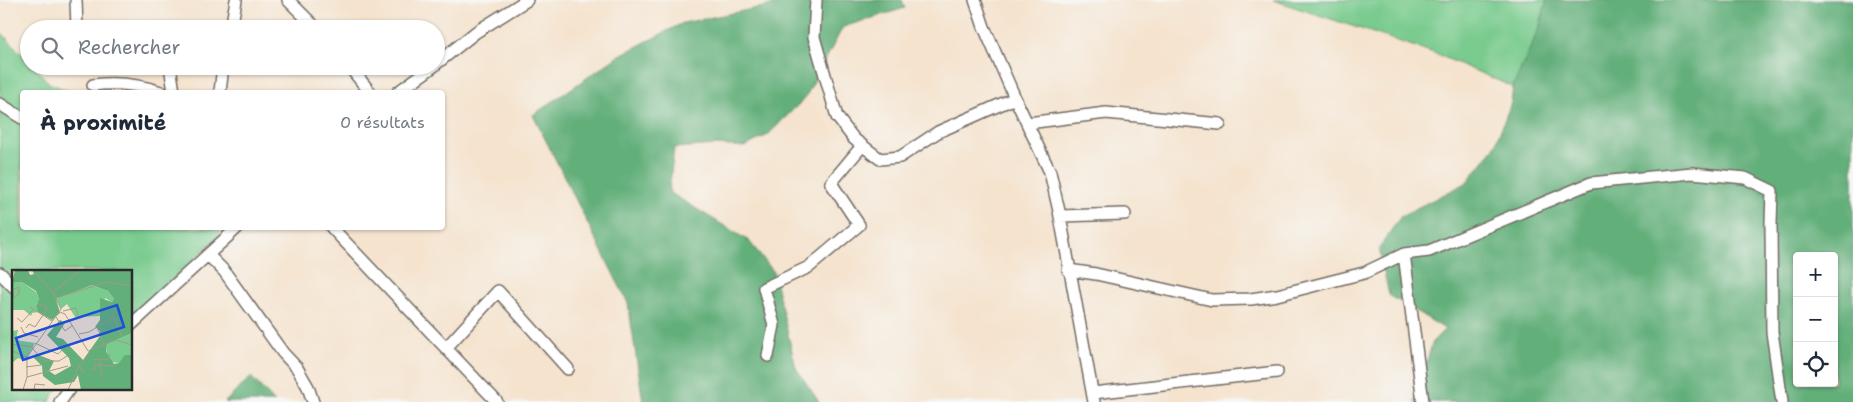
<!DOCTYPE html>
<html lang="fr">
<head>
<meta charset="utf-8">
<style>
  :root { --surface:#fff; --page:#f2f2f3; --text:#1f2937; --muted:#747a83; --line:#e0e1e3 }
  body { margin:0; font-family:"Shantell Sans",sans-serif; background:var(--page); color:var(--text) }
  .controls { position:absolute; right:15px; bottom:15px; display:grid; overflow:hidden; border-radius:5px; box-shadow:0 1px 4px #0004 }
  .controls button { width:45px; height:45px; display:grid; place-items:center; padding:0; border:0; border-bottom:1px solid var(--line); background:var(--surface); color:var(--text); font:25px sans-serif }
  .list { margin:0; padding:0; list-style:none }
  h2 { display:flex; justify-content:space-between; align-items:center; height:65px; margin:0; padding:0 20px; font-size:21px }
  h2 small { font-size:16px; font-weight:400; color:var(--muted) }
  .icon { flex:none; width:28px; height:28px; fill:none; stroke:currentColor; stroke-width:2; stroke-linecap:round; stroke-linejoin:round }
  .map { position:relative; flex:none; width:1853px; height:402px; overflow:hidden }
  .search { position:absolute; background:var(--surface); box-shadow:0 1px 4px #0004; left:20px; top:20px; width:425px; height:55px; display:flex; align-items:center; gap:12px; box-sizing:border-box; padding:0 18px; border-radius:28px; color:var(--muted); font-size:19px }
  .panel { position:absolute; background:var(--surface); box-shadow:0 1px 4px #0004; left:20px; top:90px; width:425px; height:140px; border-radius:5px }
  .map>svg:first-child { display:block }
  .green { fill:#79cb8e; stroke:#527b5c }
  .forest { fill:#62af79; stroke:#466d52; fill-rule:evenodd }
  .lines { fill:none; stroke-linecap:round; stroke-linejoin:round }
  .minor-casing { stroke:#726b64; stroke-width:14 }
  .minor { stroke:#fff; stroke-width:11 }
  .inset-road { fill:none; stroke:#a4998d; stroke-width:1 }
  .view { fill:#1d4ed8; fill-opacity:0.15; stroke:#1d4ed8; stroke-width:2.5 }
  .inset-edge { fill:none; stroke:#2b2b2b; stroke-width:2.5 }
</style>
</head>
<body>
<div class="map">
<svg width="1853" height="402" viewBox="0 0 1853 402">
  <rect width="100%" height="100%" fill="#f6f6f2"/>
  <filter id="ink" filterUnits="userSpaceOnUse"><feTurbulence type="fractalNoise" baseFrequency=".02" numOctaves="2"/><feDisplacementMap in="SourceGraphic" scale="10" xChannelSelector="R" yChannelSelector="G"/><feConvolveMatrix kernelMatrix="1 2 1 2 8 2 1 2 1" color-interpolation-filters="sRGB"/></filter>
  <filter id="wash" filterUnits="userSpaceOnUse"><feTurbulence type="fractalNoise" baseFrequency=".0096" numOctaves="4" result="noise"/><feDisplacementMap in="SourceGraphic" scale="20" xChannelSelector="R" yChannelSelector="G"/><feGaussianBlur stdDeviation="1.12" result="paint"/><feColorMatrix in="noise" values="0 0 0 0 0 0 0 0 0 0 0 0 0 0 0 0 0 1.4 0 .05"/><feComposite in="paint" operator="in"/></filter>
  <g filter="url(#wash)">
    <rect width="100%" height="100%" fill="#f5e3ce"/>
    <!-- green -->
    <path class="green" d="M1273,0H1547L1539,29L1513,87L1434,53Z
      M0,31L29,62V66H33L49,83L70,92H22V228H222L218,237L131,319V271H14V388H60L52,396L50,402H0Z"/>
    <!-- forest -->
    <path class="forest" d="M798,0H902L905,8L843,27L805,98L768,135L744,147L717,145L674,148L669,192L749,241L773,271L796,368L819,402H643L628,303L533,115L620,55L683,23Z
      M1547,0H1853V402H1414L1433,341L1445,329L1389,295L1379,248L1401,216L1466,183L1494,148L1511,103L1513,87L1539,29ZM1797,256H1834V383H1797Z
      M251,377L275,402H225Z"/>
  </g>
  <g filter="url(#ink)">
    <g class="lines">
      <!-- minor casing -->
      <g class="minor-casing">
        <path id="minor" d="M76,0L77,29
          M288,0L317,29
          M816,0L814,37L837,117L854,139L880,159L900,157L938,132L1015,98
          M975,0L984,27L1015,98L1050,172L1059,211L1094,402
          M231,29L236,0
          M436,64L476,32L527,0
          M170,66L174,92
          M349,66L370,92
          M93,85C116,82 138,84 161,92
          M220,92L223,66
          M398,92L434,66
          M0,104L22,118
          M1028,123L1106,113L1220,124
          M1060,216L1125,214
          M332,228L497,402
          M1404,254L1423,402
          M208,255L224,271L283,353L297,368L308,387L313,402
          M1068,270L1096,274L1212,300L1251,299L1277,295L1364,273L1404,254L1429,251L1591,183L1692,173L1745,178L1772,191L1771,224L1772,332L1782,402
          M0,273L14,287
          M131,325L237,228
          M446,348L498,291L568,369
          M768,356L774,325L764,288L809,267L859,225L831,183L862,146
          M1093,393L1277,372
          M60,402L70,388"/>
      </g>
      <!-- minor -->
      <use href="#minor" class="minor"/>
    </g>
  </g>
  <!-- overview -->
  <g transform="translate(12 270)">
    <rect width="120" height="120" fill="#f5e3ce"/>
    <path d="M10,12L24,22L27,29L24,37L26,42L20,43L19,46L12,40H0V13ZM80,15L96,21L102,29L100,32L93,28L88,46L63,47L55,34L49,39L44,29ZM6,60L4,70L23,73L14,91L6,88L0,93V61ZM120,63V85L107,93L99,92L94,86L95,74Z" fill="#79cb8e"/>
    <path d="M3,0H16L18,5L22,4L20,0H120V63L95,74L94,82L102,94L107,93L113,85H120V120H69L66,105L62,112L43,115L31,106L30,96L22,88L24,84L42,91L37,101L43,105L59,96L57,88L35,65L48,50L53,53L44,67L51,69L71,90L88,66V61L83,57L88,50V28L100,32L102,29L96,21L80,15L44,29L48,43L40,50L26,42L24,37L27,29L24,21L10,12L0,13Z" fill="#62af79"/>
    <path class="inset-road" d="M0,20L7,17V24L2,28L0,20M41,22L69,0M44,28L95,12L120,16M18,37L40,51M51,41L64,38L66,46M48,42L53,44L76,81L104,70L120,75M44,47L53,61L61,55M5,48L10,52L22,39M9,57L12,63L26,67M85,57L92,74M14,58L17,54L23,57L33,42L35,37L27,34M67,64L77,62L102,47L110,67M23,73L46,84L50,80M0,74L21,77M20,78L32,91H47L55,86M0,81L15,87M81,90L96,89L98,84M87,90L90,108M14,97L29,95M79,99H83V95L103,96M72,103L67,96L78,84M15,107L56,96M11,120L15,107V87L49,39L41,22L21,0M22,120L23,114L33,115M56,120L67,96"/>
    <path class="view" d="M105,35L112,57L11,90L4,68Z"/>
    <rect width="120" height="120" class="inset-edge"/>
  </g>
</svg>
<div class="controls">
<button>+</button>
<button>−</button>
<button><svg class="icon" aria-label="locate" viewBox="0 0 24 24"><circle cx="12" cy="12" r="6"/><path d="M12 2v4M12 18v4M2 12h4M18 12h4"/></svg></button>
</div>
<div class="search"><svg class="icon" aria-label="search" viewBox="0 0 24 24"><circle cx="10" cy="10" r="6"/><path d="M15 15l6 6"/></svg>Rechercher</div>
<section class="panel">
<h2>À proximité<small>0 résultats</small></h2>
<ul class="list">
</ul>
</section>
</div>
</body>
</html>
